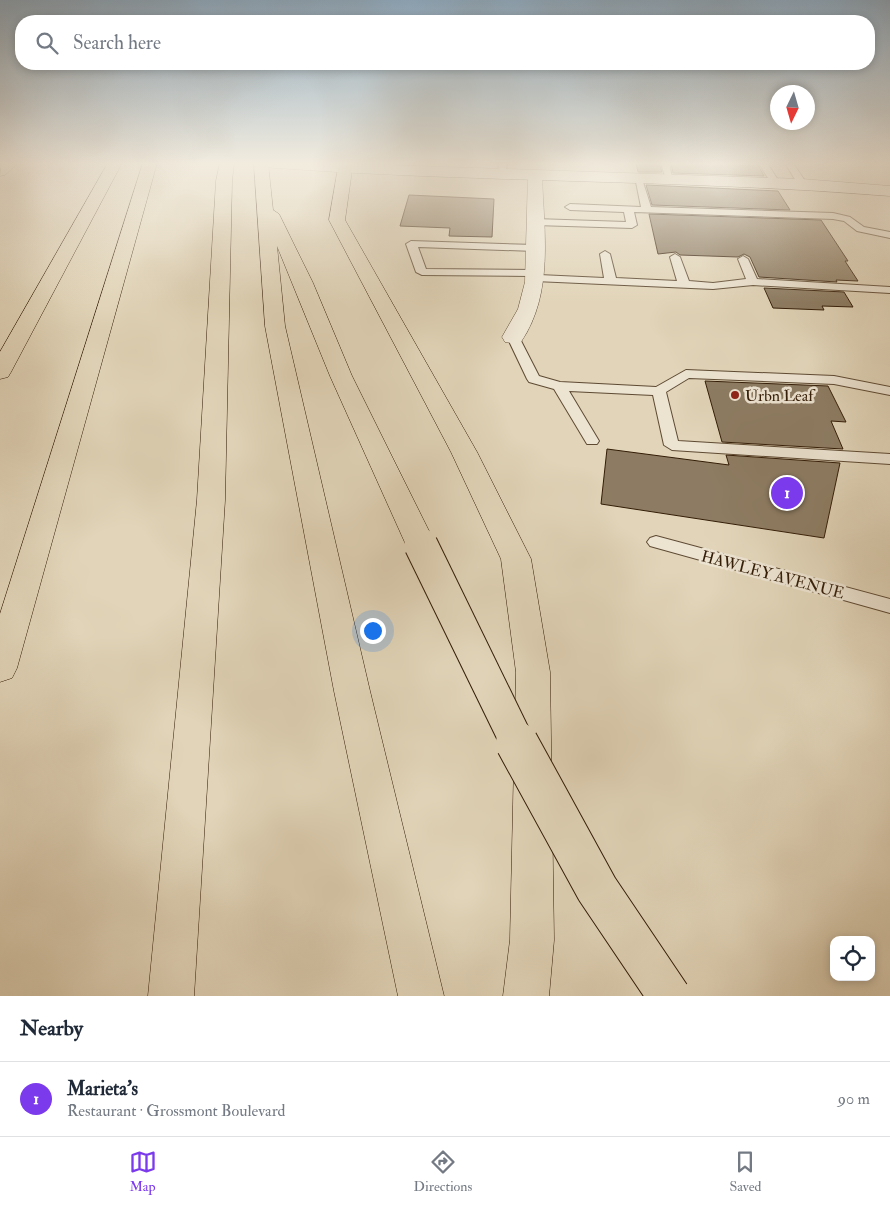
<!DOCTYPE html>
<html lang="en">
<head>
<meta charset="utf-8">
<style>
  :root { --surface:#fff; --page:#f6f6f7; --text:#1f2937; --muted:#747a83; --line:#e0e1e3; --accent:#7c3aed }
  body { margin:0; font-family:"IM FELL Double Pica",serif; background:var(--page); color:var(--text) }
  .controls { position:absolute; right:15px; bottom:15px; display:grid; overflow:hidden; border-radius:10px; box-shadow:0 2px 8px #0003 }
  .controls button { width:45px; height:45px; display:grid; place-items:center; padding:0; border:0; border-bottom:1px solid var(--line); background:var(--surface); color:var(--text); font:25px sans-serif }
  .compass { position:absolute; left:770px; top:85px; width:45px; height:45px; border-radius:50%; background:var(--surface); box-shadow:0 2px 8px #0003; rotate:185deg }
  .you { position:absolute; left:372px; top:630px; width:18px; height:18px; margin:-12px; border:4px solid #fff; border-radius:50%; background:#1a73e8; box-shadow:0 0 0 8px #1a73e833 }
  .badge { display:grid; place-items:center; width:32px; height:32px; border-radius:50%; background:var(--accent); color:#fff; font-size:16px; font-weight:700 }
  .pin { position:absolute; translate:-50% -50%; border:2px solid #fff; box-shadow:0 1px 5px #0006 }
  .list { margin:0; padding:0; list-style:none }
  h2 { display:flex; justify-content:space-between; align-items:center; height:65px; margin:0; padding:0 20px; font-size:21px }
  h2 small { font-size:16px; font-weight:400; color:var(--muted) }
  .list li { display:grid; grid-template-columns:32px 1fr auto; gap:15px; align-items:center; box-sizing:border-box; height:75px; padding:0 20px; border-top:1px solid var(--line) }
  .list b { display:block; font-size:19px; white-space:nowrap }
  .list p { margin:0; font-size:16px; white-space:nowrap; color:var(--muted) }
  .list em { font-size:16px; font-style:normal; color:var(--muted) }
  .icon { flex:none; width:28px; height:28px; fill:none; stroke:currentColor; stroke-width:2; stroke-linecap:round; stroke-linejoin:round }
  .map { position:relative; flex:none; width:890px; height:996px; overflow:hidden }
  .search { position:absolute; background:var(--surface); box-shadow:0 2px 8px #0003; left:15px; right:15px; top:15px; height:55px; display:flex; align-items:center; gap:12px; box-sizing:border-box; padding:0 18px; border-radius:20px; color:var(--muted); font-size:19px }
  .sheet { height:140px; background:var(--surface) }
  nav { display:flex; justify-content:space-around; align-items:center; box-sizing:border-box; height:70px; border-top:1px solid var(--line); background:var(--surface); font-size:14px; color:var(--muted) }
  nav a { display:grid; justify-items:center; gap:2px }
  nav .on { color:var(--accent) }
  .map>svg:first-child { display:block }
  .building { fill:#8d7c63; stroke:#331c07 }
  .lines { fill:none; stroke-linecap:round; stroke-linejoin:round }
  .service-casing { stroke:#5e4a33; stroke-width:2 }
  .minor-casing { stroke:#5e4a33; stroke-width:1 }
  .secondary-casing { stroke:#331c07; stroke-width:1 }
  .motorway-casing { stroke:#331c07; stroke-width:1 }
  .service { fill:#ece3d1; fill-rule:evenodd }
  .minor { fill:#ece3d1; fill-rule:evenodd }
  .secondary { fill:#ece3d1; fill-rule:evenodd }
  .motorway { fill:#e1d4b8; fill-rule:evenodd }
  .motorway-bridge-far1-casing { stroke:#331c07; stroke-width:35; stroke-linecap:butt }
  .motorway-bridge-casing { stroke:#331c07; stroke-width:44; stroke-linecap:butt }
  .motorway-bridge-far1 { stroke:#e1d4b8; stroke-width:33 }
  .motorway-bridge { stroke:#e1d4b8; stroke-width:42 }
  .poi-dot { fill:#8f2418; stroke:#ece3d1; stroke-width:2 }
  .labels { text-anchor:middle; stroke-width:5; stroke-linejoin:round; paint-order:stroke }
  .poi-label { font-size:16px; fill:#331c07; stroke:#ece3d1; text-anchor:start }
  .street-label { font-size:16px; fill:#331c07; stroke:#ece3d1 }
</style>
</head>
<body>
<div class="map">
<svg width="890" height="996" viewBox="0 0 890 996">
  <rect width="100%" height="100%" fill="#e1d4b8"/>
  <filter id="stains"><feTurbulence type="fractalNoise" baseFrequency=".004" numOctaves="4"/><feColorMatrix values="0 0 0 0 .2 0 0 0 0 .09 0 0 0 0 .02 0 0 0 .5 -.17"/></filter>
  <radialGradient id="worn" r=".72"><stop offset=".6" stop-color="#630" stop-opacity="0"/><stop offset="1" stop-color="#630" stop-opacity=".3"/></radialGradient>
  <!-- building -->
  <path class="building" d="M636,163H659L662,172H638Z
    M671,163H757L764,176L673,173Z
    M646,185L778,191L790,210L652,205Z
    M409,195L494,199L492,237L449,236L450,228L400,226Z
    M649,214L821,220L848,261H845L858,281L836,280L837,282L759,277L750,257L744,254L738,257L680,255L676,252L658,254Z
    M764,288L844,292L853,307L822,306L824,310L773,308Z
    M705,381L828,386L846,422L831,421L843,449L722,442Z
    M607,449L729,465L726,455L840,463L824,538L601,504Z"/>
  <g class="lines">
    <!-- service casing -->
    <g class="service-casing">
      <path id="service" d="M499,163H507L505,177L498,175Z
        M661,163H669L673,182L666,180Z
        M759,163H767L780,183L778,185H772Z
        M785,163H793L807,184L805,186H799Z
        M635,177L642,179L651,207L833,213L850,217L864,227L890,232V238L857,231L844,221L833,219L634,212L637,225L632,228L535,225L530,222L535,219L626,222L624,212L570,210L565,207L570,204L641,207Z
        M411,241L535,245L540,248L535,251L418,247L426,269L535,270L539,271V275L604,278L600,254L605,251L610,254L616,278L677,281L670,257L675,254L680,257L689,281L713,283L746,279L738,259L743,256L748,259L757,279L890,287V293L753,285L713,289L535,281L531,280V276L422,275L416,272L406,244Z
        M513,333L519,337L539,376L560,382L656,387L686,370L834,376L890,387V395L834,384L689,378L666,392L678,441L890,454V464L672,450L664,445L653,395L569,391L599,441L597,444H587L554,389L529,382L527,379L507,337Z
        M656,536L890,599V613L650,546L647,542L650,538Z"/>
    </g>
    <!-- minor casing -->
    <g class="minor-casing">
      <path id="minor" d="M535,172L542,176C544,232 554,293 521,342L513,343L505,342L502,337L518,309L525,282L528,176Z"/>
    </g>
    <!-- secondary casing -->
    <g class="secondary-casing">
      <path id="secondary" d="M255,163H328L802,179L890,186V196C681,179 471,183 262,167Z"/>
    </g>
    <!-- motorway casing -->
    <g class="motorway-casing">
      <path id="motorway" d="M2,163H18L5,175L0,176Z
        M108,163H122L11,372L8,377L0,379V352Z
        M143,163H157L17,668L12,678L0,682V614Z
        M220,163H234L232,181L225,500L194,996H148L197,500L216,181Z
        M254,163H268L273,210L279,214L313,283L352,376L436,545L431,552L421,555L411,552L406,545L330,376L277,246L285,326L370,691L444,996H398L334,691L265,326Z
        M339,163H353L345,220L477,452L531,559L550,672L554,940L549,996H503L510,940L516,672L501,559L451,452L329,220Z"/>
    </g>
    <!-- service -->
    <use href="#service" class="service"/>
    <!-- minor -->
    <use href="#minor" class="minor"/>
    <!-- secondary -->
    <use href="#secondary" class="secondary"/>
    <!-- motorway -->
    <use href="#motorway" class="motorway"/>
    <!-- motorway-bridge-far1 casing -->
    <g class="motorway-bridge-far1-casing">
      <path id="motorway-bridge-far1" d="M421,545L518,744"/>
    </g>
    <!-- motorway-bridge casing -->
    <g class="motorway-bridge-casing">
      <path id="motorway-bridge" d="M517,743L597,889L669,996"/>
    </g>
    <!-- motorway-bridge-far1 -->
    <use href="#motorway-bridge-far1" class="motorway-bridge-far1"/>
    <!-- motorway-bridge -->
    <use href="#motorway-bridge" class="motorway-bridge"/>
  </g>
  <!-- sky -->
  <linearGradient id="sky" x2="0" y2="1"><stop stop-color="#8da8bd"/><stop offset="0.54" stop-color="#f2ecdf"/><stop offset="1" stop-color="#f2ecdf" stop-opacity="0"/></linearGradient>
  <rect width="890" height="303" fill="url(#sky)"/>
  <!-- markers -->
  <circle class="poi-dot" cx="735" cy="395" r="5"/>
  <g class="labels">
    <!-- poi labels -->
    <g class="poi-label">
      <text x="745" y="401">Urbn Leaf</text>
    </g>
    <!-- street labels -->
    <g class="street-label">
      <text transform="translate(773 574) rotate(15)" y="6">HAWLEY AVENUE</text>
    </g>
  </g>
  <rect width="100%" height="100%" filter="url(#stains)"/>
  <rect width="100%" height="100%" fill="url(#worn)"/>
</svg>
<div class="controls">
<button><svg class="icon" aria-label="locate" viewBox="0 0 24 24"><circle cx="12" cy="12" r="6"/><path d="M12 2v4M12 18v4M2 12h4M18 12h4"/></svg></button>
</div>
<svg class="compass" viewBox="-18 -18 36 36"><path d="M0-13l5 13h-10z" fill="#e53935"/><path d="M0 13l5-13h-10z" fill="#747a83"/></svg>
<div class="you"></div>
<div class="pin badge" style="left:787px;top:493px">1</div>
<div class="search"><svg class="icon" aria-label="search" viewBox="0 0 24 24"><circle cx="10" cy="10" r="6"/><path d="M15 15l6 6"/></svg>Search here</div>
</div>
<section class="sheet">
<h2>Nearby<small></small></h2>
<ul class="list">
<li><span class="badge">1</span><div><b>Marieta's</b><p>Restaurant · Grossmont Boulevard</p></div><em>90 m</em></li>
</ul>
</section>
<nav>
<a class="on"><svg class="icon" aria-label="map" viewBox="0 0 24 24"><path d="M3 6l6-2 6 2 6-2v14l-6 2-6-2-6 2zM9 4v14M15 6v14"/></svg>Map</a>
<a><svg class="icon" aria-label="directions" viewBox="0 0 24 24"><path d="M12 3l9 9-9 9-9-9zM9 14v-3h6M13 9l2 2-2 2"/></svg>Directions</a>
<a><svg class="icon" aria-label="saved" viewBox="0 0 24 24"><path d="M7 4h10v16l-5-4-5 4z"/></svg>Saved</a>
</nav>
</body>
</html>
